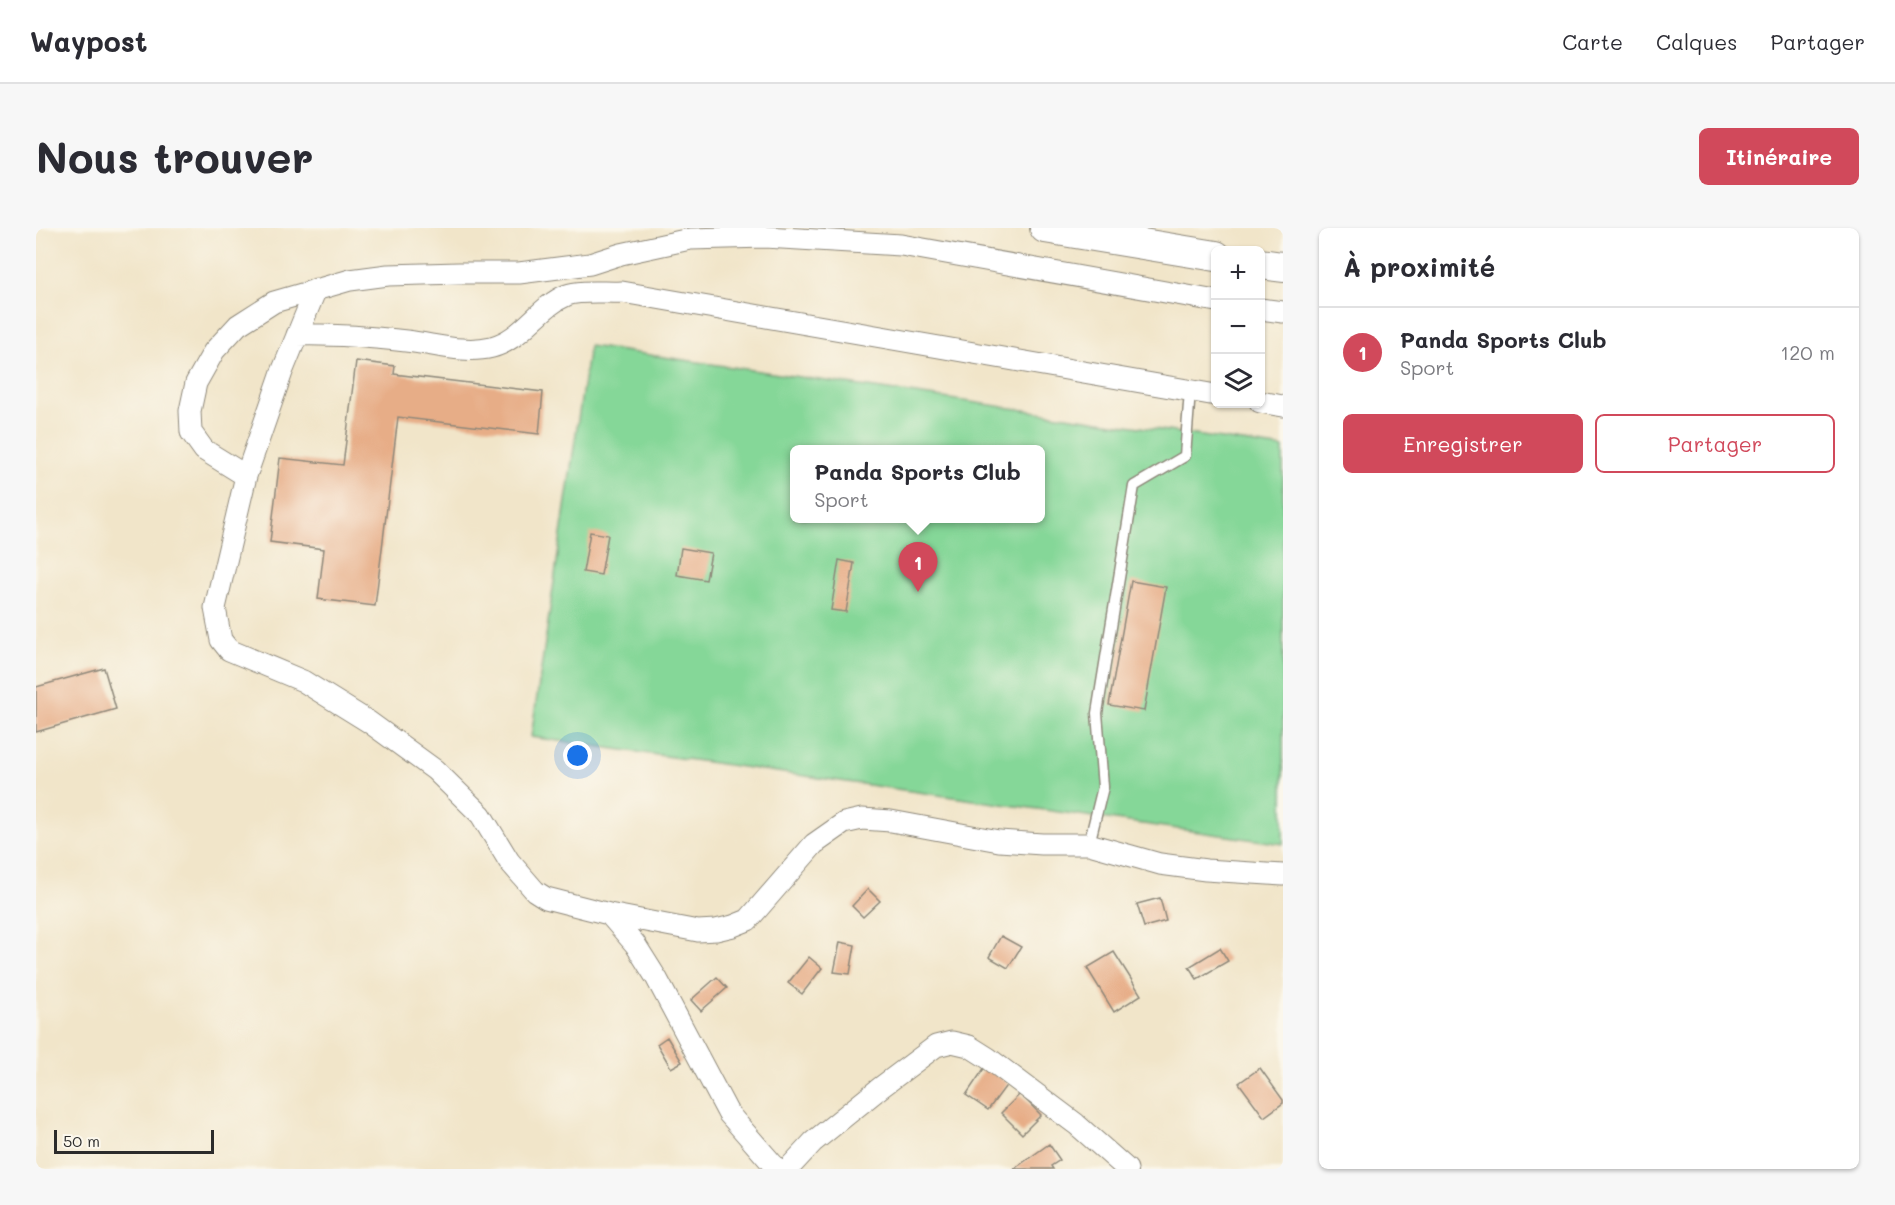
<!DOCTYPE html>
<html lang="fr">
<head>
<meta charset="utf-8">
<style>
  :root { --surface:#fff; --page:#f7f7f7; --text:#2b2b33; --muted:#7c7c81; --line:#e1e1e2; --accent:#d1495b }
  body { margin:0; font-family:Mali,sans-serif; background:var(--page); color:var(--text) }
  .controls { position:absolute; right:18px; top:18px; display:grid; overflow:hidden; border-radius:9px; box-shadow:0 2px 4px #0004 }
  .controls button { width:54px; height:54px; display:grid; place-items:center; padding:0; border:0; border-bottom:2px solid var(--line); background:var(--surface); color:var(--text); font:30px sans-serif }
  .scale { position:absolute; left:18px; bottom:15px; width:160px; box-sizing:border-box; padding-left:6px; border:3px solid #2b2b2b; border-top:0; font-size:16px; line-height:21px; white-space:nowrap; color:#2b2b2b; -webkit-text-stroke:4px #fbf7ec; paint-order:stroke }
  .you { position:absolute; left:542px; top:528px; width:21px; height:21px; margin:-15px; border:4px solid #fff; border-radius:50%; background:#1a73e8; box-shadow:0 0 0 9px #1a73e833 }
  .badge { display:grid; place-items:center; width:39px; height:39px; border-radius:50%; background:var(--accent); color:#fff; font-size:20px; font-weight:700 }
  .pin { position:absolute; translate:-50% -50px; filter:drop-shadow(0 2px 3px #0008) }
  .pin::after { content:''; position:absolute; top:32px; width:21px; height:18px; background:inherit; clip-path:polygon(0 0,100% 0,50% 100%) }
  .popup { position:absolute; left:754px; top:217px; width:255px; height:78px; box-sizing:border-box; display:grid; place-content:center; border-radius:9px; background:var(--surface); filter:drop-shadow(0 2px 4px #0005); font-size:20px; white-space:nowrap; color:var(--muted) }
  .popup b { font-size:22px; color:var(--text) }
  .popup::after { content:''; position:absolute; left:50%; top:100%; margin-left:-12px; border:12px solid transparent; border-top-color:var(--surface) }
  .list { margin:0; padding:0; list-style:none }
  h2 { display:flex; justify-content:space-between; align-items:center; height:78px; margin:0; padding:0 24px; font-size:26px }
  h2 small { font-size:20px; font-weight:400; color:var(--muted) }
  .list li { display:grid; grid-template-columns:39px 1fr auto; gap:18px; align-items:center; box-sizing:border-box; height:90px; padding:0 24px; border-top:2px solid var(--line) }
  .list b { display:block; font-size:22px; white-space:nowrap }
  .list p { margin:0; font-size:20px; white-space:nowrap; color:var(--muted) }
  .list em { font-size:20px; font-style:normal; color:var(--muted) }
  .actions { display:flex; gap:12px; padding:18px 24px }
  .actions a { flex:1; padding:14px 0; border:2px solid var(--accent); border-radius:9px; text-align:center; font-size:21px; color:var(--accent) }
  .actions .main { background:var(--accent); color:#fff }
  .icon { flex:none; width:33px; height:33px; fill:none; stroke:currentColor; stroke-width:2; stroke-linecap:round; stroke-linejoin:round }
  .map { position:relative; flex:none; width:1247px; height:941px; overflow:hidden; border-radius:9px }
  header { display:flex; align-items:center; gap:36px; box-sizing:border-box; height:84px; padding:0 30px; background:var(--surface); border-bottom:2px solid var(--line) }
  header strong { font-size:28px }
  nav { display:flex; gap:33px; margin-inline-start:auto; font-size:21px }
  .intro { display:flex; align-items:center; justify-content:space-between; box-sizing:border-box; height:144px; padding:0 36px }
  h1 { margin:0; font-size:42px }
  .button { padding:15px 27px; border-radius:9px; background:var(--accent); color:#fff; font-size:21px; font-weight:700 }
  main { display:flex; gap:36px; padding:0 36px }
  aside { flex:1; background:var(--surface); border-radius:9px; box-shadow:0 2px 4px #0004 }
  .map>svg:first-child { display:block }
  .pitch { fill:#85d798; stroke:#588162; stroke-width:1.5; fill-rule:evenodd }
  .building { fill:#e7ad87 }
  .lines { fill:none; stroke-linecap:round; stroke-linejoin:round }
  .lane-casing { stroke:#8e887a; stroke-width:13 }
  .street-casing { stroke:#8e887a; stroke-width:23 }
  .secondary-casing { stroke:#8e887a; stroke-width:32 }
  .lane { stroke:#fff; stroke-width:10 }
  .street { stroke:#fff; stroke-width:21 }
  .secondary { stroke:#fff; stroke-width:30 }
</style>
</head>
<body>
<header>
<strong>Waypost</strong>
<nav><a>Carte</a><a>Calques</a><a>Partager</a></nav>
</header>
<div class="intro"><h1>Nous trouver</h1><a class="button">Itinéraire</a></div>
<main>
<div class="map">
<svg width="1247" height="941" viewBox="0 0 1247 941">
  <rect width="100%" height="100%" fill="#fbf7ec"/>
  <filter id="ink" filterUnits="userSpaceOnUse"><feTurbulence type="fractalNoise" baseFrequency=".0167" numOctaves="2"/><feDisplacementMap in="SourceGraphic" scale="12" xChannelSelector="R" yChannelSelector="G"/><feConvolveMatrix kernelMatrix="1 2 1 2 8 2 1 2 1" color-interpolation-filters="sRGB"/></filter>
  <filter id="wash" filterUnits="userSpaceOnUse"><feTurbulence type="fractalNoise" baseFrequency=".008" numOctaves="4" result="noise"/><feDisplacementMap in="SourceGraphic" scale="24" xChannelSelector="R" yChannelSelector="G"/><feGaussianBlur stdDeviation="1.35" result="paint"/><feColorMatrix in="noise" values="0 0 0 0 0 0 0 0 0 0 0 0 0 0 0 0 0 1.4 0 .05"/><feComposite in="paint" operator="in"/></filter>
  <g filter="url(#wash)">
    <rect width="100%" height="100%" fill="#f1e5c9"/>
    <!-- pitch -->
    <path class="pitch" d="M553,118L1247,220V616L495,509ZM759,222H1005V290H759Z"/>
    <g id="blocks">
      <!-- building -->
      <path class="building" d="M320,133L359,138L358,146L507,164L503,206L362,189L339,378L282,371L288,321L234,314L244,230L307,237Z
        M554,304L572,307L565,347L547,344Z
        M645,320L675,325L670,352L641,347Z
        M803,332L818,335L810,384L795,382Z
        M1095,353L1130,359L1108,483L1073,477Z
        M68,440L80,481L0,504V459Z
        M832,661L844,673L827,689L816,678Z
        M1124,670L1130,693L1108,699L1101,676Z
        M965,708L985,719L972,740L953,729Z
        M804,714L819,717L814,746L798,744Z
        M1184,720L1192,733L1161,751L1153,739Z
        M1078,724L1105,767L1078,784L1051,740Z
        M773,729L786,740L766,766L752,755Z
        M681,749L691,760L665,783L655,772Z
        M631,809L646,834L635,840L621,816Z
        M949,839L972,855L952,882L930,867Z
        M1224,840L1247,872V875L1228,889L1203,855Z
        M984,866L1005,887L986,906L965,885Z
        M1013,916L1024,932L1015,938L1017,941H978Z"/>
    </g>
  </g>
  <g filter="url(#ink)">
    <use href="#blocks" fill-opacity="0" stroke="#8e887a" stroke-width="1.5"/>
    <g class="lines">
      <!-- lane casing -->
      <g class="lane-casing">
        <path id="lane" d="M1053,616L1067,559L1061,485L1098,258L1149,228L1154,163"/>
      </g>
      <!-- street casing -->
      <g class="street-casing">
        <path id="street" d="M280,61L246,144L210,248L179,380L185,412L193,422L267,453L333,494L399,542L445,587L473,633L499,663L510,670L573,686L662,703L680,702L697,698L712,692L778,616L808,595L826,591L855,593L963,613L1006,616H1053L1124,636L1170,642L1247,647
          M1224,81L1247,84
          M261,107C297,106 334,109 370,113C398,116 428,126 456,119C487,111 502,79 531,67C544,62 571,65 586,64L1180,167
          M1224,174L1247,178
          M210,248L168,222L155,204L154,183L160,155L178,123L202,97L238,74L314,52L352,47L423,45H483L554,36L585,26L654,11L729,9L865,17L1180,73
          M573,686L599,716L621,751L692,885L741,941
          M752,941L777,914L844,860L900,818L916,814L933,818L952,830L1040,896L1091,941"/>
      </g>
      <!-- secondary casing -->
      <g class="secondary-casing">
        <path id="secondary" d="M1009,0L1180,28
          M1224,36L1247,39"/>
      </g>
      <!-- lane -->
      <use href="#lane" class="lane"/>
      <!-- street -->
      <use href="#street" class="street"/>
      <!-- secondary -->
      <use href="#secondary" class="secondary"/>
    </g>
  </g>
</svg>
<div class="controls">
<button>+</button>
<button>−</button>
<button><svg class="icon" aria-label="layers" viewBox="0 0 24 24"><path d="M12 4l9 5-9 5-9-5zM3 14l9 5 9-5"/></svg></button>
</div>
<div class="scale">50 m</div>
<div class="you"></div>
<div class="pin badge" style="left:882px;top:364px">1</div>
<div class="popup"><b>Panda Sports Club</b>Sport</div>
</div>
<aside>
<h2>À proximité<small></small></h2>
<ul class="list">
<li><span class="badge">1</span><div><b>Panda Sports Club</b><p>Sport</p></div><em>120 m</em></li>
</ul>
<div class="actions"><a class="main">Enregistrer</a><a>Partager</a></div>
</aside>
</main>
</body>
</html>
